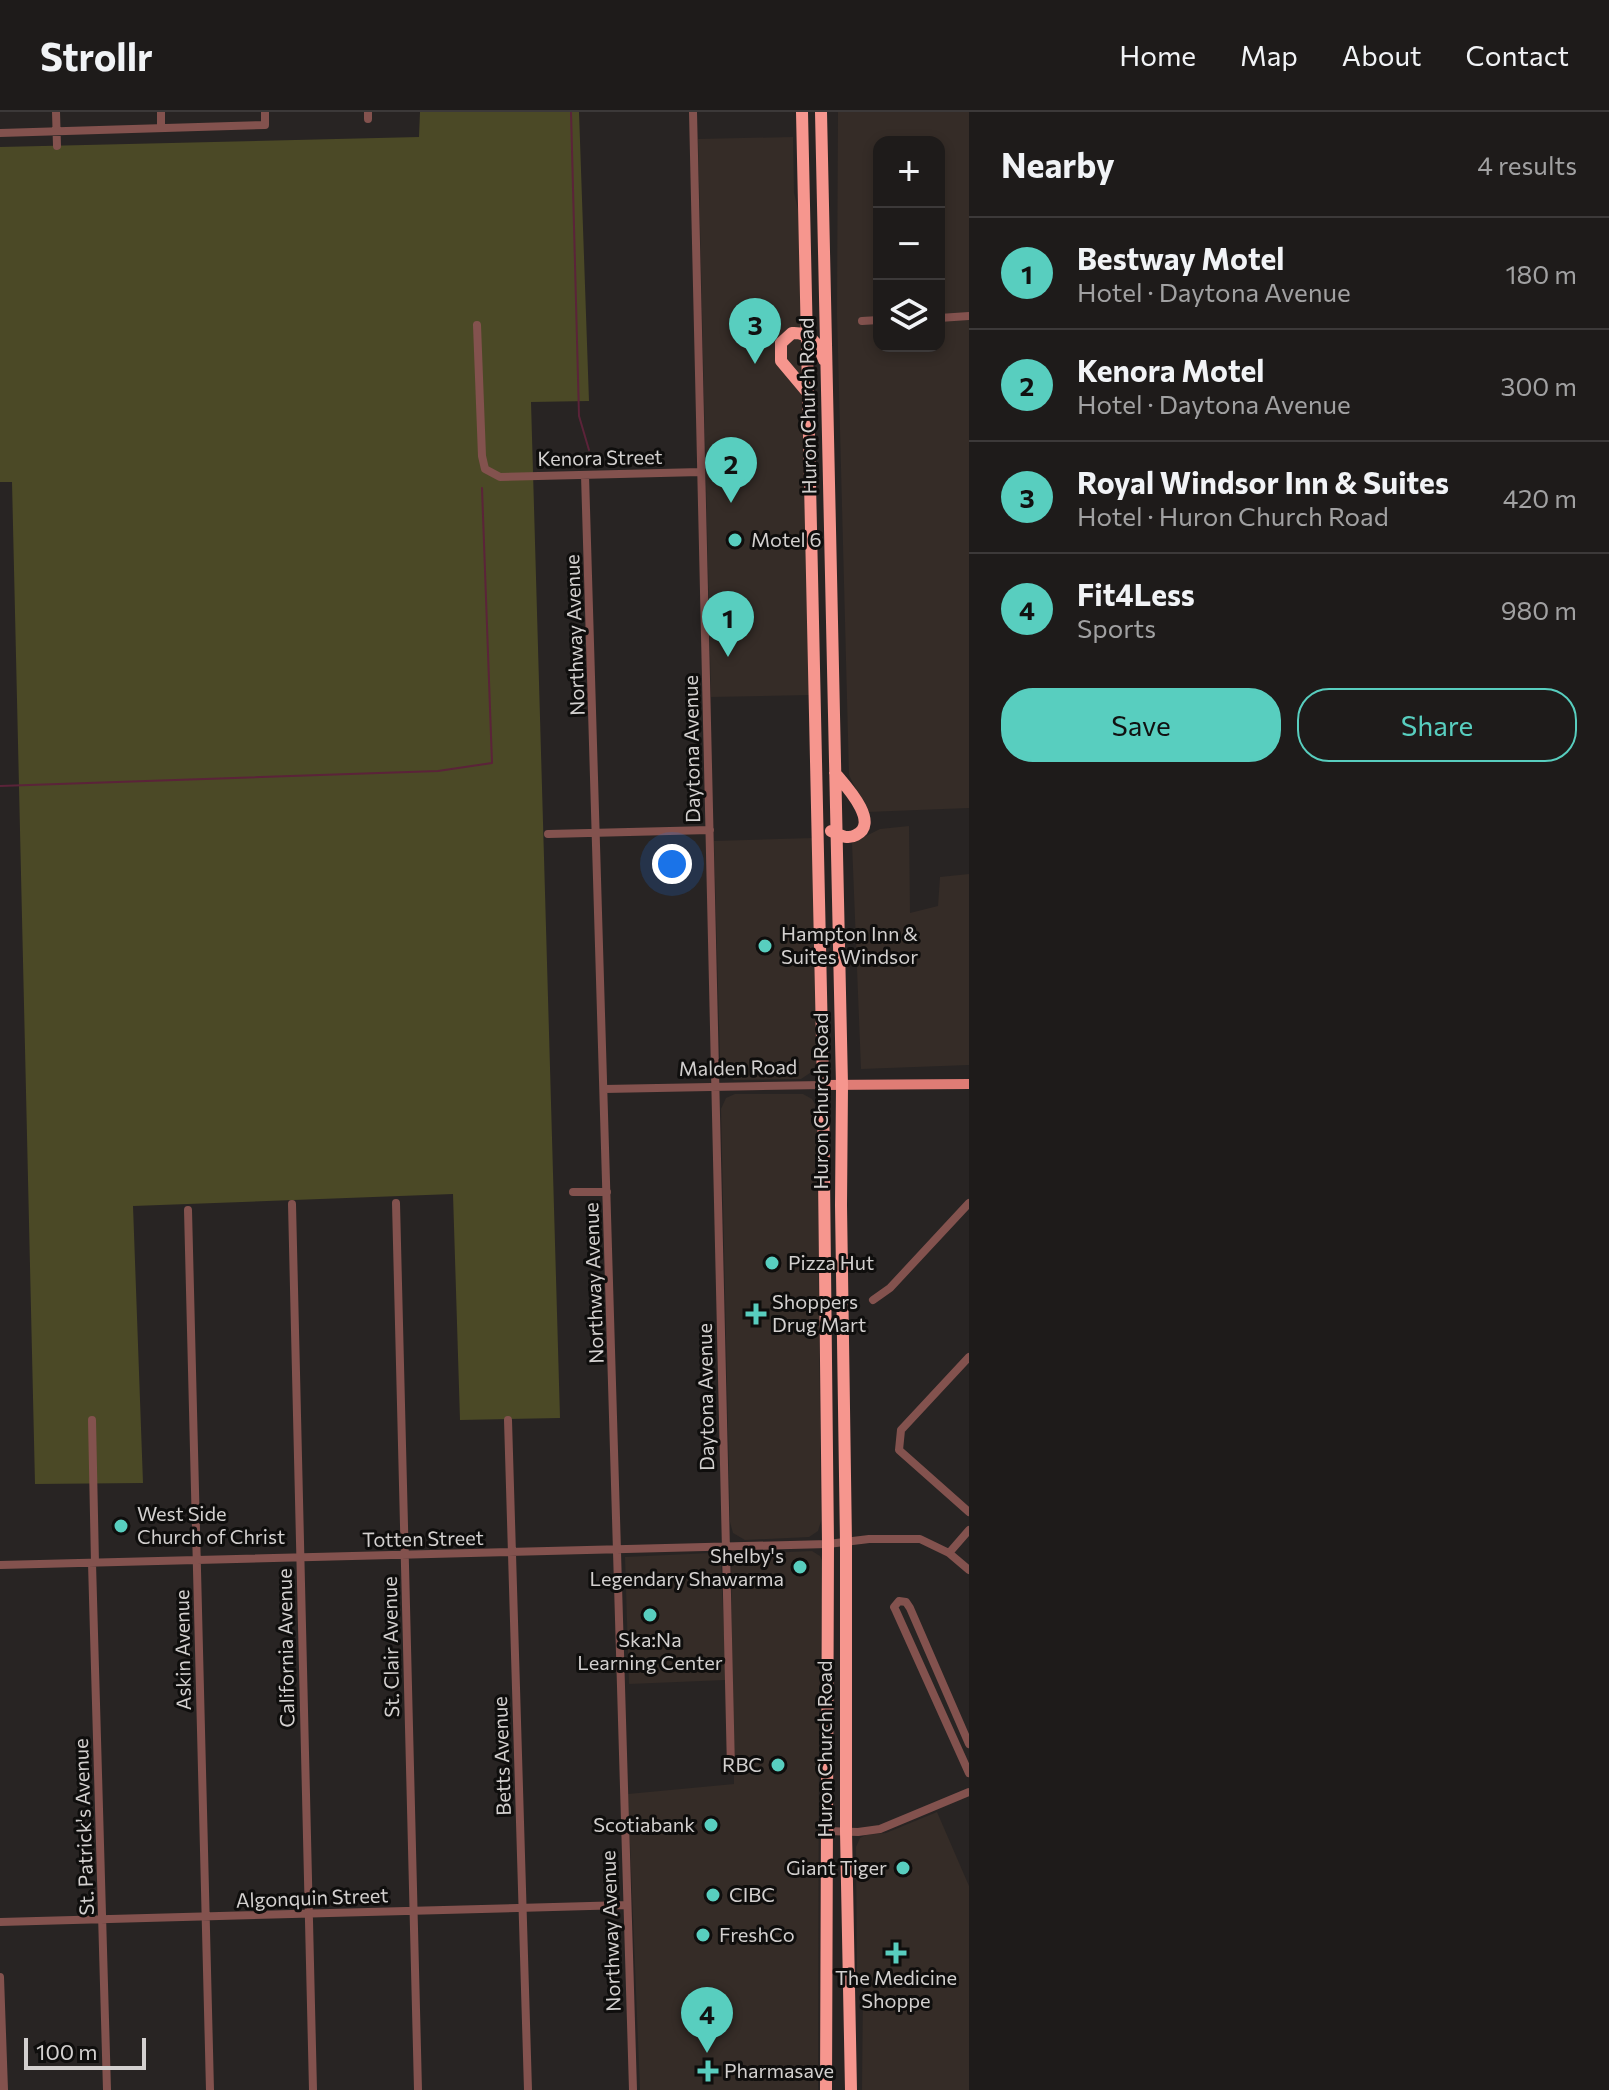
<!DOCTYPE html>
<html lang="en">
<head>
<meta charset="utf-8">
<style>
  :root { --surface:#1e1b1a; --page:#262423; --text:#f1f3f6; --muted:#a1a1a2; --line:#3c3939; --accent:#58cebf }
  body { margin:0; font-family:Commissioner,sans-serif; background:var(--page); color:var(--text) }
  .controls { position:absolute; right:24px; top:24px; display:grid; overflow:hidden; border-radius:16px; box-shadow:0 4px 12px #0003 }
  .controls button { width:72px; height:72px; display:grid; place-items:center; padding:0; border:0; border-bottom:2px solid var(--line); background:var(--surface); color:var(--text); font:40px sans-serif }
  .scale { position:absolute; left:24px; bottom:20px; width:122px; box-sizing:border-box; padding-left:8px; border:4px solid #d3d0cf; border-top:0; font-size:22px; line-height:28px; white-space:nowrap; color:#d3d0cf; -webkit-text-stroke:6px #0f0e0d; paint-order:stroke }
  .you { position:absolute; left:672px; top:752px; width:28px; height:28px; margin:-20px; border:6px solid #fff; border-radius:50%; background:#1a73e8; box-shadow:0 0 0 12px #1a73e833 }
  .badge { display:grid; place-items:center; width:52px; height:52px; border-radius:50%; background:var(--accent); color:#111; font-size:26px; font-weight:700 }
  .pin { position:absolute; translate:-50% -66px; filter:drop-shadow(0 2px 4px #0008) }
  .pin::after { content:''; position:absolute; top:42px; width:28px; height:24px; background:inherit; clip-path:polygon(0 0,100% 0,50% 100%) }
  .list { margin:0; padding:0; list-style:none }
  h2 { display:flex; justify-content:space-between; align-items:center; height:104px; margin:0; padding:0 32px; font-size:34px }
  h2 small { font-size:26px; font-weight:400; color:var(--muted) }
  .list li { display:grid; grid-template-columns:52px 1fr auto; gap:24px; align-items:center; box-sizing:border-box; height:112px; padding:0 32px; border-top:2px solid var(--line) }
  .list b { display:block; font-size:30px; white-space:nowrap }
  .list p { margin:0; font-size:26px; white-space:nowrap; color:var(--muted) }
  .list em { font-size:26px; font-style:normal; color:var(--muted) }
  .actions { display:flex; gap:16px; padding:24px 32px }
  .actions a { flex:1; padding:18px 0; border:2px solid var(--accent); border-radius:32px; text-align:center; font-size:28px; color:var(--accent) }
  .actions .main { background:var(--accent); color:#111 }
  .icon { flex:none; width:44px; height:44px; fill:none; stroke:currentColor; stroke-width:2; stroke-linecap:round; stroke-linejoin:round }
  .map { position:relative; flex:none; width:969px; height:1978px; overflow:hidden }
  header { display:flex; align-items:center; gap:48px; box-sizing:border-box; height:112px; padding:0 40px; background:var(--surface); border-bottom:2px solid var(--line) }
  header strong { font-size:38px }
  nav { display:flex; gap:44px; margin-inline-start:auto; font-size:28px }
  main { display:flex }
  aside { flex:1; background:var(--surface) }
  .map>svg:first-child { display:block }
  .built { fill:#352c27; fill-rule:evenodd }
  .green { fill:#4b4926 }
  .lines { fill:none; stroke-linecap:round; stroke-linejoin:round }
  .stream { stroke:#5b2339; stroke-width:2 }
  .minor { stroke:#83524e; stroke-width:8 }
  .major { stroke:#df7c75; stroke-width:10 }
  .highway { stroke:#f6968e; stroke-width:12 }
  .poi-dot { fill:#58cebf; stroke:#0f0e0d; stroke-width:3 }
  .labels { text-anchor:middle; stroke-width:6; stroke-linejoin:round; paint-order:stroke }
  .street-label { font-size:20px; fill:#d3d0cf; stroke:#0f0e0d }
  .poi-label { font-size:20px; fill:#d3d0cf; stroke:#0f0e0d; text-anchor:start }
</style>
</head>
<body>
<header>
<strong>Strollr</strong>
<nav><a>Home</a><a>Map</a><a>About</a><a>Contact</a></nav>
</header>
<main>
<div class="map">
<svg width="969" height="1978" viewBox="0 0 969 1978">
  <rect width="100%" height="100%" fill="#282423"/>
  <!-- built -->
  <path class="built" d="M838,0H969V696L867,700L849,663L837,202ZM879,30H939V234H879Z
    M793,25L794,81L799,101L811,583L711,585L698,27Z
    M909,714L910,801L938,794L940,765L969,762V953L861,957L852,731L880,717Z
    M813,726L818,946L813,959L801,967L734,968L727,964L720,948L714,729Z
    M735,982H803L812,987L817,996L821,1409L818,1419L809,1425L745,1428L733,1421L730,1410L721,997L726,986Z
    M812,1439L820,1444L823,1451L819,1605L818,1978H640L628,1682L734,1672L731,1456L736,1445L744,1442Z
    M711,1441L721,1452L726,1568L629,1572L625,1445Z
    M937,1700L969,1774V1978H862L863,1878L857,1860L856,1735L860,1726L866,1723L886,1721Z"/>
  <!-- green -->
  <path class="green" d="M420,0H579L589,289L531,290L560,1306L460,1308L453,1082L133,1094L143,1371L35,1372L12,370H0V35L419,25Z"/>
  <g class="lines">
    <!-- stream -->
    <path class="stream" d="M571,0L579,304L589,338
      M0,674L438,659L492,651L482,376"/>
    <!-- minor -->
    <path class="minor" d="M56,0L57,34
      M161,0V16
      M368,0V7
      M693,0L731,1657
      M0,21L265,13V0
      M939,206L969,204
      M862,209L879,208
      M477,213L482,344L485,357L500,365L701,360
      M585,363L633,1978
      M548,722L710,718
      M604,977L823,973
      M573,1080H607
      M396,1091L418,1978
      M292,1092L313,1978
      M188,1098L210,1978
      M873,1188L890,1176L969,1091
      M969,1245L901,1318L899,1338L969,1400
      M92,1308L95,1451
      M508,1308L528,1978
      M949,1441L969,1418
      M92,1451L107,1978
      M0,1453L828,1432L869,1427H920L949,1441L969,1458
      M969,1632L910,1496L906,1490L899,1489L894,1495L896,1499L969,1661
      M827,1719L858,1720L880,1717L969,1680
      M0,1810L626,1793
      M0,1865L4,1978"/>
    <!-- major -->
    <path class="major" d="M823,973L969,972"/>
    <!-- highway -->
    <path class="highway" d="M802,0L823,973L828,1432L826,1978
      M821,0L842,973L841,1093L846,1431V1720L851,1978
      M807,280L781,249V231L792,221C810,220 819,232 824,248
      M831,719C840,723 847,728 856,723C881,711 845,673 835,661"/>
  </g>
  <!-- markers -->
  <g class="poi-dot">
    <circle cx="735" cy="428" r="8"/>
    <circle cx="765" cy="834" r="8"/>
    <circle cx="772" cy="1151" r="8"/>
    <path d="M752 1190h8v8h8v8h-8v8h-8v-8h-8v-8h8z"/>
    <circle cx="121" cy="1414" r="8"/>
    <circle cx="800" cy="1455" r="8"/>
    <circle cx="650" cy="1503" r="8"/>
    <circle cx="778" cy="1653" r="8"/>
    <circle cx="711" cy="1713" r="8"/>
    <circle cx="903" cy="1756" r="8"/>
    <circle cx="713" cy="1783" r="8"/>
    <circle cx="703" cy="1823" r="8"/>
    <path d="M892 1829h8v8h8v8h-8v8h-8v-8h-8v-8h8z"/>
    <path d="M704 1947h8v8h8v8h-8v8h-8v-8h-8v-8h8z"/>
  </g>
  <g class="labels">
    <!-- street labels -->
    <g class="street-label">
      <text transform="translate(808 294) rotate(-91)" y="7">Huron Church Road</text>
      <text transform="translate(600 346) rotate(-1)" y="7">Kenora Street</text>
      <text transform="translate(575 523) rotate(-92)" y="7">Northway Avenue</text>
      <text transform="translate(692 637) rotate(-91)" y="7">Daytona Avenue</text>
      <text transform="translate(738 956) rotate(-1)" y="7">Malden Road</text>
      <text transform="translate(821 989) rotate(-90)" y="7">Huron Church Road</text>
      <text transform="translate(594 1171) rotate(-92)" y="7">Northway Avenue</text>
      <text transform="translate(706 1285) rotate(-91)" y="7">Daytona Avenue</text>
      <text transform="translate(423 1427) rotate(-1)" y="7">Totten Street</text>
      <text transform="translate(391 1535) rotate(-91)" y="7">St. Clair Avenue</text>
      <text transform="translate(286 1536) rotate(-91)" y="7">California Avenue</text>
      <text transform="translate(183 1538) rotate(-91)" y="7">Askin Avenue</text>
      <text transform="translate(825 1637) rotate(-90)" y="7">Huron Church Road</text>
      <text transform="translate(502 1644) rotate(-92)" y="7">Betts Avenue</text>
      <text transform="translate(84 1715) rotate(-92)" y="7">St. Patrick's Avenue</text>
      <text transform="translate(312 1786) rotate(-2)" y="7">Algonquin Street</text>
      <text transform="translate(611 1819) rotate(-92)" y="7">Northway Avenue</text>
    </g>
    <!-- poi labels -->
    <g class="poi-label">
      <text x="751" y="435">Motel 6</text>
      <text x="781" y="829">Hampton Inn &amp;<tspan x="781" dy="23">Suites Windsor</tspan></text>
      <text x="788" y="1158">Pizza Hut</text>
      <text x="772" y="1197">Shoppers<tspan x="772" dy="23">Drug Mart</tspan></text>
      <text x="137" y="1409">West Side<tspan x="137" dy="23">Church of Christ</tspan></text>
      <text x="784" y="1451" text-anchor="end">Shelby's<tspan x="784" dy="23">Legendary Shawarma</tspan></text>
      <text x="650" y="1535" text-anchor="middle">Ska:Na<tspan x="650" dy="23">Learning Center</tspan></text>
      <text x="762" y="1660" text-anchor="end">RBC</text>
      <text x="695" y="1720" text-anchor="end">Scotiabank</text>
      <text x="887" y="1763" text-anchor="end">Giant Tiger</text>
      <text x="729" y="1790">CIBC</text>
      <text x="719" y="1830">FreshCo</text>
      <text x="896" y="1873" text-anchor="middle">The Medicine<tspan x="896" dy="23">Shoppe</tspan></text>
      <text x="724" y="1966">Pharmasave</text>
    </g>
  </g>
</svg>
<div class="controls">
<button>+</button>
<button>−</button>
<button><svg class="icon" aria-label="layers" viewBox="0 0 24 24"><path d="M12 4l9 5-9 5-9-5zM3 14l9 5 9-5"/></svg></button>
</div>
<div class="scale">100 m</div>
<div class="you"></div>
<div class="pin badge" style="left:728px;top:545px">1</div>
<div class="pin badge" style="left:731px;top:391px">2</div>
<div class="pin badge" style="left:755px;top:252px">3</div>
<div class="pin badge" style="left:707px;top:1941px">4</div>
</div>
<aside>
<h2>Nearby<small>4 results</small></h2>
<ul class="list">
<li><span class="badge">1</span><div><b>Bestway Motel</b><p>Hotel · Daytona Avenue</p></div><em>180 m</em></li>
<li><span class="badge">2</span><div><b>Kenora Motel</b><p>Hotel · Daytona Avenue</p></div><em>300 m</em></li>
<li><span class="badge">3</span><div><b>Royal Windsor Inn &amp; Suites</b><p>Hotel · Huron Church Road</p></div><em>420 m</em></li>
<li><span class="badge">4</span><div><b>Fit4Less</b><p>Sports</p></div><em>980 m</em></li>
</ul>
<div class="actions"><a class="main">Save</a><a>Share</a></div>
</aside>
</main>
</body>
</html>
